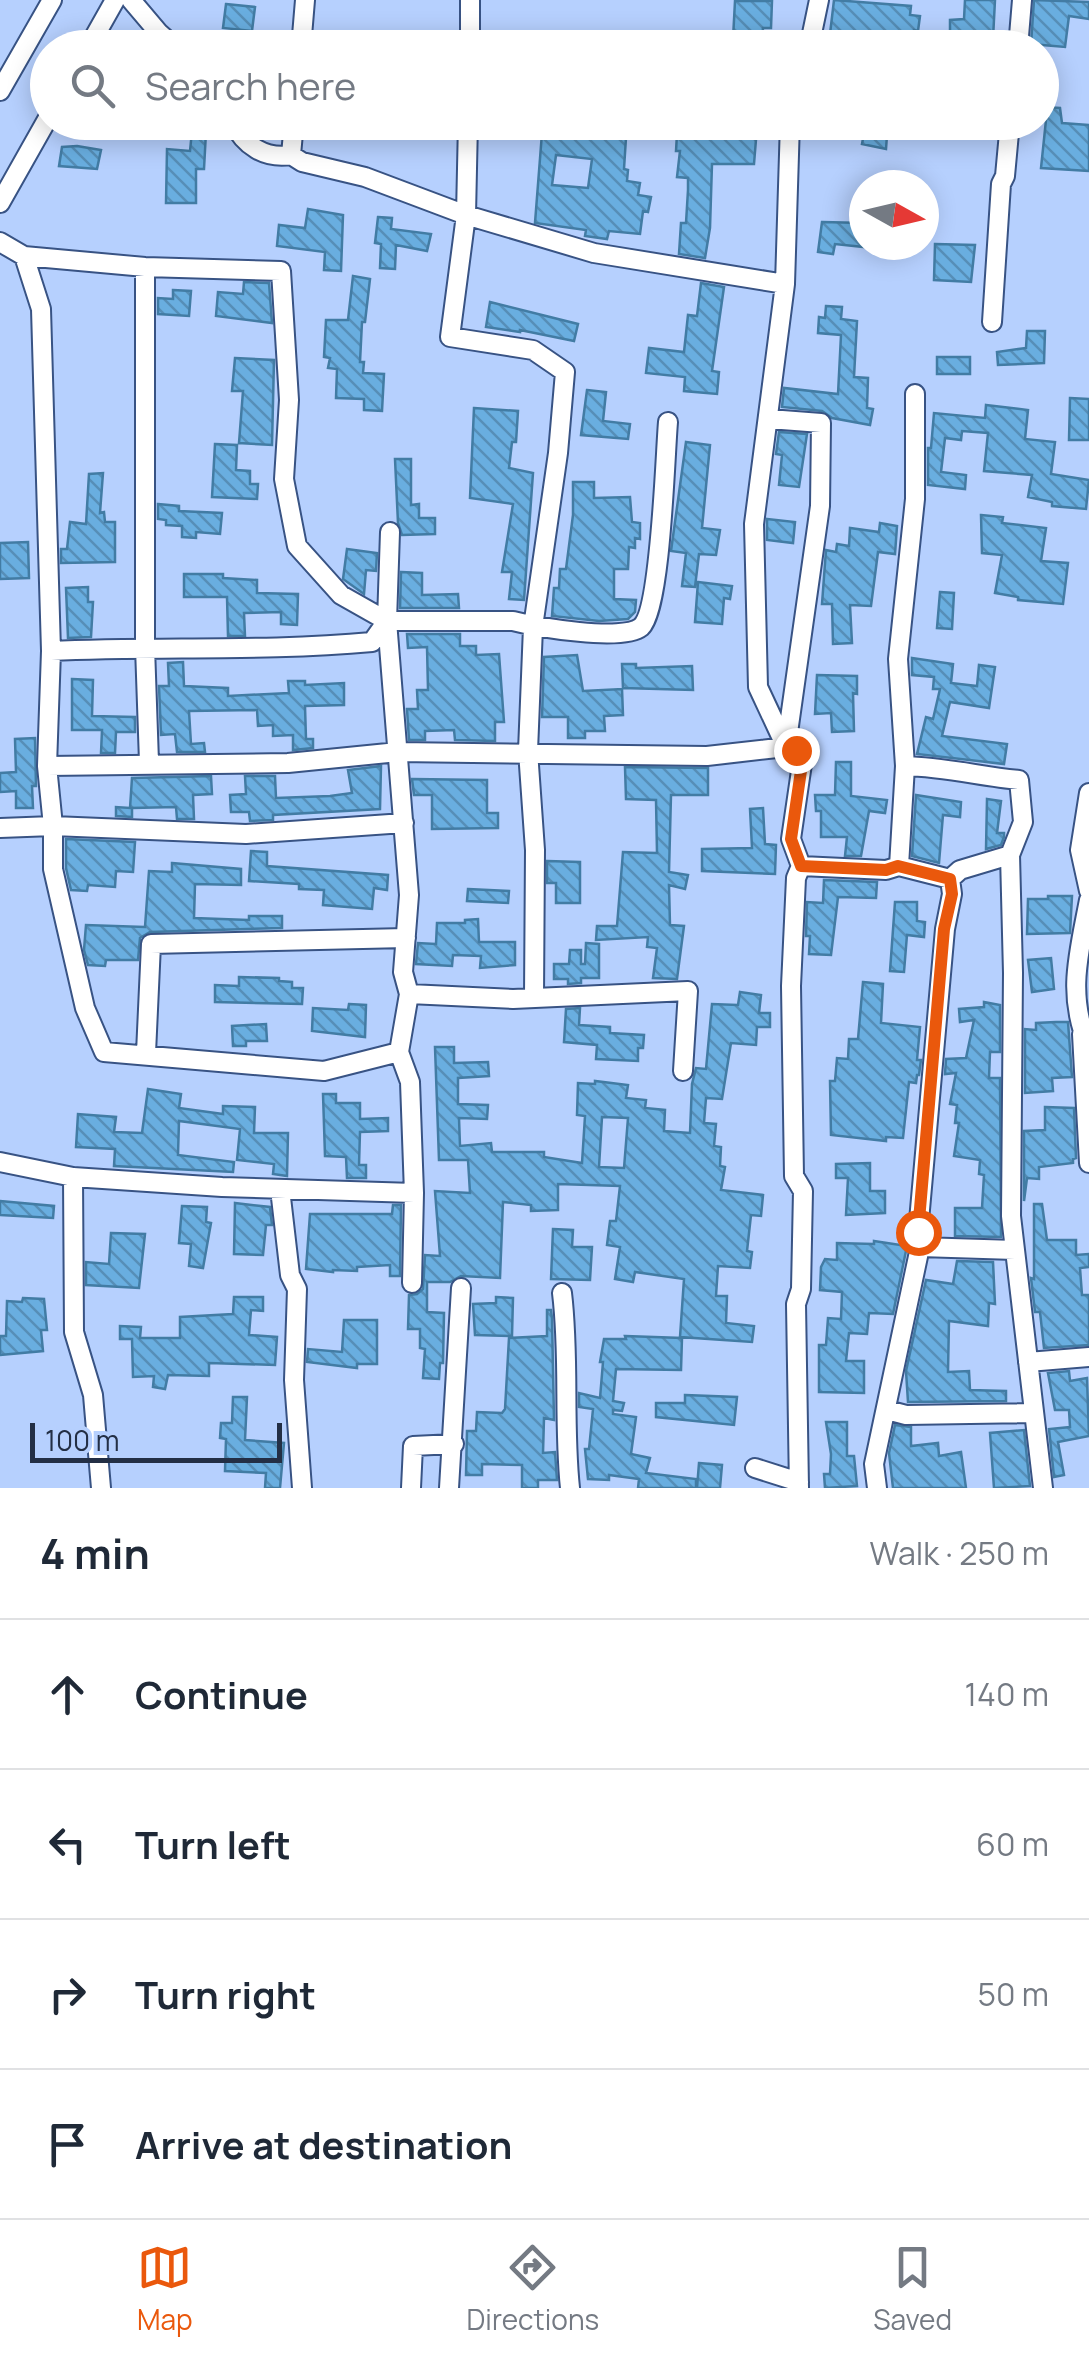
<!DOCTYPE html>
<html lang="en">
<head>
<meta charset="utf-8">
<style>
  :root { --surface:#fff; --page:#f2f2f3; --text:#1f2937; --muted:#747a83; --line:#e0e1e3; --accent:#ea580c }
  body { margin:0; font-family:Manrope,sans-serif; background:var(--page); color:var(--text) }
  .compass { position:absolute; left:849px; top:170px; width:90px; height:90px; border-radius:50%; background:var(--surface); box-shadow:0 5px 25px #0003; rotate:98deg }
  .scale { position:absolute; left:30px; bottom:25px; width:252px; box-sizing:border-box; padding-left:10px; border:5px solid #232f45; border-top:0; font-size:28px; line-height:35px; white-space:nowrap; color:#232f45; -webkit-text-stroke:8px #b6d0fe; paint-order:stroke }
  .stop { position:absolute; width:30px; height:30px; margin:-22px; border:8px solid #ea580c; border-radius:50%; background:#fff }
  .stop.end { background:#ea580c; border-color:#fff; box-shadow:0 2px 10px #0008 }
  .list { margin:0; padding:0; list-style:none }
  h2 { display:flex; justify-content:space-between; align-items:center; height:130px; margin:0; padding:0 40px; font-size:42px }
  h2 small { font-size:32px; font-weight:400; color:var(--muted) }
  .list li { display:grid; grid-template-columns:65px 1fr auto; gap:30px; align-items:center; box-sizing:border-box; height:150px; padding:0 40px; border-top:2px solid var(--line) }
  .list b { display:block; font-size:38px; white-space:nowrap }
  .list em { font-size:32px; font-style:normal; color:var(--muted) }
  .icon { flex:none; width:55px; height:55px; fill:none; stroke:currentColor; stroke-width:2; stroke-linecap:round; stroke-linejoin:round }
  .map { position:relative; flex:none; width:1089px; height:1488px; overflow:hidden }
  .search { position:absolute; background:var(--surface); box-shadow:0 5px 25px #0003; left:30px; right:30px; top:30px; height:110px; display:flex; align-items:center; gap:25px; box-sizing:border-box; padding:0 35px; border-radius:55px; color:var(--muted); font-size:38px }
  .sheet { height:730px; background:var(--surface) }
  nav { display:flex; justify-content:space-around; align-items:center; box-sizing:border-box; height:140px; border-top:2px solid var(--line); background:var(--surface); font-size:28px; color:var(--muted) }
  nav a { display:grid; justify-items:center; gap:5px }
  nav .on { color:var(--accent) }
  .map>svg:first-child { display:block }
  .building { fill:url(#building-back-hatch); stroke:#427ca4; stroke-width:2.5; fill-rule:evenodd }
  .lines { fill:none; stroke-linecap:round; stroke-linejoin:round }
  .minor-casing { stroke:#385384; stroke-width:22 }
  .minor { stroke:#fff; stroke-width:18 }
  .route { stroke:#ea580c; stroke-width:12 }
</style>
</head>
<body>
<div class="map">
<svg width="1089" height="1488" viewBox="0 0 1089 1488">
  <defs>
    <pattern id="building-back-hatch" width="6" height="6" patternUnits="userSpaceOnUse" patternTransform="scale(2.5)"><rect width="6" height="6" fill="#69aee0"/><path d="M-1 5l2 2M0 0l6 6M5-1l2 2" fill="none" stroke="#568eb7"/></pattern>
  </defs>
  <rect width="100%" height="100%" fill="#b6d0fe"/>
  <!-- building -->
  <path class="building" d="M834,0L911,6L910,15L920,16L918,31L914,30L913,37L896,34L895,46L881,43L880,48H859L860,38L830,34Z
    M965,0H995L993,39L950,36V20L964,19Z
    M1034,0L1089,2V19L1069,16L1065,47L1031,44Z
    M735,1H772L771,28H763L762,42L733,39Z
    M226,4L255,7L252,31L223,28Z
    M1042,107L1060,108L1062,123L1089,125V171L1041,168L1046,120H1042Z
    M588,122H627L624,169L628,170L627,181L640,183L638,195L651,197L648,212L643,211L640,234L609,231L607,239L585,236L586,230L535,223L542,133L586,138ZM556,155L592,159L588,188L552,185Z
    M709,122L757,127L754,164H712L710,228L705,258L679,254L681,223H686L688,190V178L677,177L680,151H676L677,134L708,136Z
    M866,122H888L886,149L862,144Z
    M192,131L206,132L204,169H196V203H166L167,149L190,151Z
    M77,146L101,150L97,169L59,166L62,147Z
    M308,209L343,215L341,271L324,270L325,252L277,246L279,225L305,228Z
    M378,217L392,218L391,229L431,234L427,251L396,245L395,269L380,268L381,244L375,243Z
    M822,222L864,223V247L835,244L833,254L818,252Z
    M935,244L975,245L971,282L934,280Z
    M353,276L370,279L365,322H362L360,362H364L363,373L384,374L382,411L364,410V399L336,398L337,369L328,368L330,358L324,357L326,320H348Z
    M244,282L269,283L272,323L216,316L218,292L243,294Z
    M701,283L724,287L712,371L719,372L717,394L684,391L685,377L646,373L649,348L684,352L688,315L697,316Z
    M173,290L191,291L189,316L158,314V298L173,299Z
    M490,302L578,324L574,341L520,330V332L486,327Z
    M826,306L842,307L841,319L857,321L854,377L868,378L867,408L873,409L870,425L832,418L822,411L782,407L784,388L838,394L841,335L818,333L819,317L825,318Z
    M1027,331H1045L1044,363L998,365L997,352L1026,348Z
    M937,357H970V374H937Z
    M235,358L274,360L272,445L239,443L243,391H232Z
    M587,390L606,392L603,421L630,424L628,439L581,435Z
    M1070,398L1089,399V440H1069Z
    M986,405L1028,410L1025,439L1055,442L1051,474L1089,480L1086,509L1052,506V502L1028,497L1032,475L984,471L988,433L962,431L961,440L945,438L941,472L966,475L965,489L928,485V448H931L934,413L985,418Z
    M474,408L518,411L516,442H512L509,468L533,473L524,600L509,599L512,572H502L513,504L470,498Z
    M779,432L807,434L799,487L779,485L782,455L776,454Z
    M686,442L710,445L702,528L720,530L716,555L699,554L695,587L682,586L686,553L671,551Z
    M215,444L237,445L236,470L250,471V484H258L257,499L212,497Z
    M395,459H411V505L419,504V518H435V534L402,535L398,523Z
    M103,473L100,513L104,512L105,522H115V562L61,563V549H67L70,522L86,524L89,474Z
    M573,482H594V498L630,497L632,522L640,523V539L635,538V548L629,547L628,569H614V599L636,600L635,612L628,619L599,621L552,616L554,588H559L560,569H566L573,515Z
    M158,504L179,506V511L222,513L220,534L196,532V538L182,537V526L166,525V520L158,519Z
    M981,515L1003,517L1002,523L1046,528L1041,561L1068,563L1063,604L1018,600V597L995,593L1002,555L982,553Z
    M767,519L795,522L793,543L767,540Z
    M880,523L897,526L895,554L878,552L871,606L850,605L852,643L833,644L832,604H822L826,550L836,552L837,544L849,546L850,528L879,532Z
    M28,542L29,578L0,579V543Z
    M347,549L377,553L376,571L366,570L364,594L343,579Z
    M401,572L422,573V595L458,594L459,608H400Z
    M184,574H223V578L257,580V593L298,594L297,625L281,624V612L244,613L245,636H228L227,597H184Z
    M698,582L732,586L730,599L724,598L722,624L695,622Z
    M88,587V602H93L91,637L68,638L66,588Z
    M940,592L954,593L952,629L937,628Z
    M407,634H460V646H476V655L499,654L504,722H495V741L455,740L454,730L425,731V740H409L407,709H418L417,690H428L427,647L408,648Z
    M577,655L583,691L622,689L623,715L604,716L605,731H585V738H568V717H542L544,657Z
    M912,658L953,664L951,683L977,686L979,665L995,667L989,708L950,702L942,736L1007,744L1004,764L917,754L926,717L933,719L940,689H933L934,677L912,675Z
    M183,662L184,686L228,688V696L289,693L288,681H305V685L344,683V705L305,706L306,739H313V748L293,750V735L273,736V725L258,726L257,710L189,711L191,744L204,743L205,752H177L175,734L161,735L159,686H169L168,663Z
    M622,664H636V668L692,666L693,690L623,688Z
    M817,675L857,676V694L853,693L854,731L832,732L831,713L815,714Z
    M72,679L93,680L92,716L135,717V732H116L115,753H101L102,730H72Z
    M35,738L36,786H32L33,808H16V791L0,792V773L16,772L15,739Z
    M836,762H851V796L887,800L885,813L869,811L861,856H845L847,837H821V811H816L815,795H835Z
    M381,766L380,809L273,815V820L250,821L249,812H231L230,795L246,794L245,776H275L276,798L330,796L352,793L348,770Z
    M625,767L708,768V795H671L669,872L688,875L685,889L669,885L670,925L684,926L677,979L653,978L657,948L647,947L648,937L596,940L597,926H617L623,852L657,853L656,800L626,799Z
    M211,776L212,794L193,795L194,819H177L176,807L132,808V817L116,816V807L130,808L132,778Z
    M412,779L487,780V813H498V828L432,829V795H414Z
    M916,795L961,802L960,817L943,815L939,863L912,856Z
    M987,799L1001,801L997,833H1004V837L1001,845L986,849Z
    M763,808L765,844L776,845L775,874L702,871V849L752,848L750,809Z
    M66,839L135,842L133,872L116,871L115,887L88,885L87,891L71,890L66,868Z
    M251,851L267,852V866L388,875L387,890L374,888L372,909L323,905L324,890L299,889V884L249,881Z
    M547,861L580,862V903H556V883H547Z
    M172,863L241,869V885L195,884L194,918L249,920V916H282V928L150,932L140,938L138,960H106L105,966L88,965L84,950L86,925L145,927L149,871L172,872Z
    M824,880L877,882L876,898L838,897L831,955L809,954L810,936H806L807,902L823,903Z
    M468,889L509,891L508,903L467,901Z
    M1048,896H1072L1070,933L1027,934L1028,899H1048Z
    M895,902H917V921L925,922L924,937L907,935L904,972L890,971Z
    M478,919L479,942H515V965L480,968L481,956L453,955L452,966L416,964L418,943L436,944L437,923H465V920Z
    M586,943L599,944V978H581V983L568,984V979H554V964H569L570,950H581V964H585Z
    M1051,958L1054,989L1032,992L1028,960Z
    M239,977L279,978V981L292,982V988H303L302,1004L215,1002V985L239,986Z
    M863,982L883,984L881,1023L920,1027L917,1060H921L919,1075H917L916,1083L909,1082L903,1138L886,1137V1141L831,1135L830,1081H835L837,1058L848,1059L849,1039H858Z
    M740,992L761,995L759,1013H770V1027H757L756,1045L731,1043L722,1099L706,1098L704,1123L716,1124L714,1146L721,1147L720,1166L725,1167L721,1190L763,1195L761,1216L751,1215L747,1251L752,1252L750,1268L718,1266L716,1296H727L726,1323L754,1326L752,1342L680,1337L684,1279L635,1272L633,1282L615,1279L620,1247L607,1245L610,1221H616L620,1186L558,1184V1210L531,1211V1205L503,1202L500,1278L461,1276L450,1282H427V1312L444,1313L443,1363H440L439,1379L423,1378L425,1349L420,1348V1329H408L409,1295L417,1294L423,1289L425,1255L440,1256L435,1191L470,1193L468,1160H439L435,1047H454V1063L488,1062L489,1076L458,1078V1104L488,1105L487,1119L459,1118L460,1146L491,1143L492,1152H544V1157L582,1163L585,1116L577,1115L578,1083L595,1084V1081L628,1085L626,1098L646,1100L645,1108L665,1110L664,1131L690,1133L692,1084L696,1068L706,1069L712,1004L738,1005ZM602,1117L628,1118L624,1168L599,1167Z
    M984,1002L1000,1005V1052H990L989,1078H1000L1001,1237L955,1236V1208H982L984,1175L979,1174L980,1160L954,1156L959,1123H955L957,1105L950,1104L956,1073L945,1074L946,1059L966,1058L974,1020L960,1022L959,1009L984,1007Z
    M349,1004L366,1005L365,1037L312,1031L313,1008L348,1010Z
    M580,1008L579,1025L610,1027V1033L644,1035L643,1048H638V1061L596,1059L597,1045L564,1042L566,1009Z
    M1056,1022H1068L1072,1077L1052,1078L1053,1091L1025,1093V1029L1036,1030V1023Z
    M266,1024L267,1041H246V1046H233L232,1026Z
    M148,1089L181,1094L179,1108L223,1114V1106L255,1107L254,1133H288L287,1176L273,1174L274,1164L237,1160L240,1129L179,1121L178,1155L234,1162L233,1172L114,1166L115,1149L76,1147L78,1114L116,1117L114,1132L142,1133Z
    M323,1094H336V1103H360V1119L388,1118V1131L360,1132L359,1165H366V1178H347L346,1157L325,1156Z
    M1045,1107L1074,1108L1076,1158L1073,1159V1163L1039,1167V1179L1027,1178L1024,1201V1131L1045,1130Z
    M870,1163V1191H885V1213L846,1215L848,1178H836V1164Z
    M0,1201L54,1206L53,1218L0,1215Z
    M235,1203L270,1207L272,1225H266L263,1255L234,1254Z
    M1034,1204H1042L1047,1240H1076V1255L1089,1254V1267L1080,1268L1082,1295H1089V1345L1044,1348L1040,1312H1035L1031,1278L1034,1279Z
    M393,1205H401L400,1276H390V1265L357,1267V1271L333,1270V1272L306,1269L310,1214H392Z
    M182,1206L207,1207L206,1222L211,1223L203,1268L189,1266L191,1244L179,1243Z
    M553,1229L573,1230L572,1247H592L590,1280L551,1279Z
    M111,1233L145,1234L139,1288L86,1285V1262L109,1264Z
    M874,1241L907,1246L893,1314L869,1313L867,1334L849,1333L846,1361H864V1393L819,1392V1345H826L828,1318L841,1319L842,1292L820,1290L821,1267L825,1259L837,1260V1243L874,1244Z
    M957,1261L993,1262L995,1304L989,1303L988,1326L949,1321L948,1372L969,1371L970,1390L1006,1391V1401L908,1402L906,1371L926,1280L953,1284Z
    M234,1297H263V1311L251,1310L249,1335L277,1337L275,1365L209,1363V1376L168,1375L165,1389L153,1387L154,1376L133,1377L132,1339H120V1326L141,1327L140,1338H180V1317L233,1314Z
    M496,1297L513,1298L512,1336L475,1335L473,1304L496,1303Z
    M23,1298L44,1299L47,1330H41L43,1351L0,1355V1336H6L7,1301L22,1302Z
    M547,1310H551L552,1318L554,1420L544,1418L543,1453L555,1452L557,1480H538V1488H522V1465L482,1464V1475H466L467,1431H476L477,1412L502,1413L505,1409L509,1338L547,1336Z
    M344,1320H377V1364H357V1368L307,1362L308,1349L342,1352Z
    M625,1336L682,1338L681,1370L616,1369L613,1401L624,1403L622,1411L613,1410V1414L636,1417L631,1454L650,1458L646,1473L696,1479V1488H638L639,1479L609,1475V1480L588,1479L585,1449H589L593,1409L579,1407V1393L600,1398L603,1362H600L604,1339H626Z
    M1069,1371L1070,1381L1087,1378L1089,1436L1058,1442L1064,1475L1054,1477L1049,1429L1070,1427L1069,1410H1055L1048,1373Z
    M685,1395L737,1397L734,1425L656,1417V1403H685Z
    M233,1397H247L245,1440L284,1443L280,1488H265L266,1473L225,1471L226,1439L220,1438L221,1423H232Z
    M826,1422H847V1456H854L857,1486L825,1488L824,1474H830L831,1454Z
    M895,1425L911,1427V1446L938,1443L939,1456L961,1452L966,1488H893L889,1453Z
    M1024,1430L1030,1486L994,1488L990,1433Z
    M699,1463L722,1465L720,1488H697Z"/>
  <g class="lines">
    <!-- minor casing -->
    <g class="minor-casing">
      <path id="minor" d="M131,0L159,33L176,48
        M88,48L115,0
        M301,48L305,0
        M470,48V0
        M809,48L819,0
        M1018,48L1022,0
        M0,91L52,0
        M233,122C244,146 265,159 291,155L302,162L365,177L466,215L594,253L785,284
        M468,122L466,215L450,337L533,350L565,372L558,453L533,627L528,751L535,850L534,996
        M790,122L785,284L754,524L758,687L786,747L796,750L803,757L791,839L801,866L796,878L791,986L794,1176L803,1191L801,1289L796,1304L799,1488
        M291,155L294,122
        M0,203L48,118
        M0,242L24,256L145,267L281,271L289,400L284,479L297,546L341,595L387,621
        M24,256L41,309L51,651L47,766L53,826V869L85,1008L104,1052L324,1071L399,1052
        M145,267V647L149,762
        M992,322L1001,184L1005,176L1010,122
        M390,532L387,621L409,895L403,972L409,994L399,1052L410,1082L414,1193L412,1283
        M51,651C158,646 265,652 372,642L387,621H513C536,627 623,642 641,627C661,609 665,456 668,422
        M47,766L288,763L398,752L707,756L786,747L820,506L821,423L769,419
        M905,766C944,767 980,776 1019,780L1023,822L1010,855L1013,973L1011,1216L1043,1488
        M1089,793L1080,850L1089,891
        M0,828L53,826L246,834L404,823
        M801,866L886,870L899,866L950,879L960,870L1010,855
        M899,866L905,766L898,659L915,499V394
        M1089,900C1079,953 1066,995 1089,1047
        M409,994L513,999L688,991L683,1071
        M1082,1034L1089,1163
        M146,1053L151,944L406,938
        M0,1162L73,1177L222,1187L414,1193
        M73,1177L74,1332L93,1395L101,1488
        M280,1189L290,1275L297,1289L294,1380L302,1488
        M920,1247L1015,1250
        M562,1293C570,1358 563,1423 570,1488
        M1028,1362L1089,1357
        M887,1410L906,1415L1034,1413
        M755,1468L799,1482
        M411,1488L413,1446L454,1444
        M449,1488L461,1288
        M877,1488L874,1464L920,1247L918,1232L945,929L952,894L950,879"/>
    </g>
    <!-- minor -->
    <use href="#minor" class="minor"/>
  </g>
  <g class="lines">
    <!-- route -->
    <path class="route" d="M796,750L803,757L791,839L801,866L886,870L898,866L950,879L952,894L944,929L918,1232"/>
  </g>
</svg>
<svg class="compass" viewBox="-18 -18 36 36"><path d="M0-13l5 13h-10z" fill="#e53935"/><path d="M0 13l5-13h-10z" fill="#747a83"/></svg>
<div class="scale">100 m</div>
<div class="stop" style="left:918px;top:1232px"></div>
<div class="stop end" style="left:796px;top:750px"></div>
<div class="search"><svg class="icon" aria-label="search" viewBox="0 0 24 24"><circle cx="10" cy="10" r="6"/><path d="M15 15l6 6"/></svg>Search here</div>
</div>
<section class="sheet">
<h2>4 min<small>Walk · 250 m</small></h2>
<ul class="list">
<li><svg class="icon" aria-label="ahead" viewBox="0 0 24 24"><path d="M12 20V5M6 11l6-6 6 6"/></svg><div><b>Continue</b></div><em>140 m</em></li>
<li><svg class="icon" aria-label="left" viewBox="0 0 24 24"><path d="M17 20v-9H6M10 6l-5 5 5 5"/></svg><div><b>Turn left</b></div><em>60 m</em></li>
<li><svg class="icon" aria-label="right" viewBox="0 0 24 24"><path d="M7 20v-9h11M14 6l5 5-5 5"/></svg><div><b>Turn right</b></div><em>50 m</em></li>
<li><svg class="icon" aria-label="arrive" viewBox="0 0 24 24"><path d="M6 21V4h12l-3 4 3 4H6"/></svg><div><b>Arrive at destination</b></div></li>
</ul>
</section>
<nav>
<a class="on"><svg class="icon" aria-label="map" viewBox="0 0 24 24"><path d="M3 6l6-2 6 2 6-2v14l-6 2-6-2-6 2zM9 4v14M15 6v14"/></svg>Map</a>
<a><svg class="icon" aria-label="directions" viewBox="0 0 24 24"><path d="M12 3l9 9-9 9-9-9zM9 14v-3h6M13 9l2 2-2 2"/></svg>Directions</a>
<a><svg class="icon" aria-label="saved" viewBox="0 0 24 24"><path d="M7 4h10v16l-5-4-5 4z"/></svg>Saved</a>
</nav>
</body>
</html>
